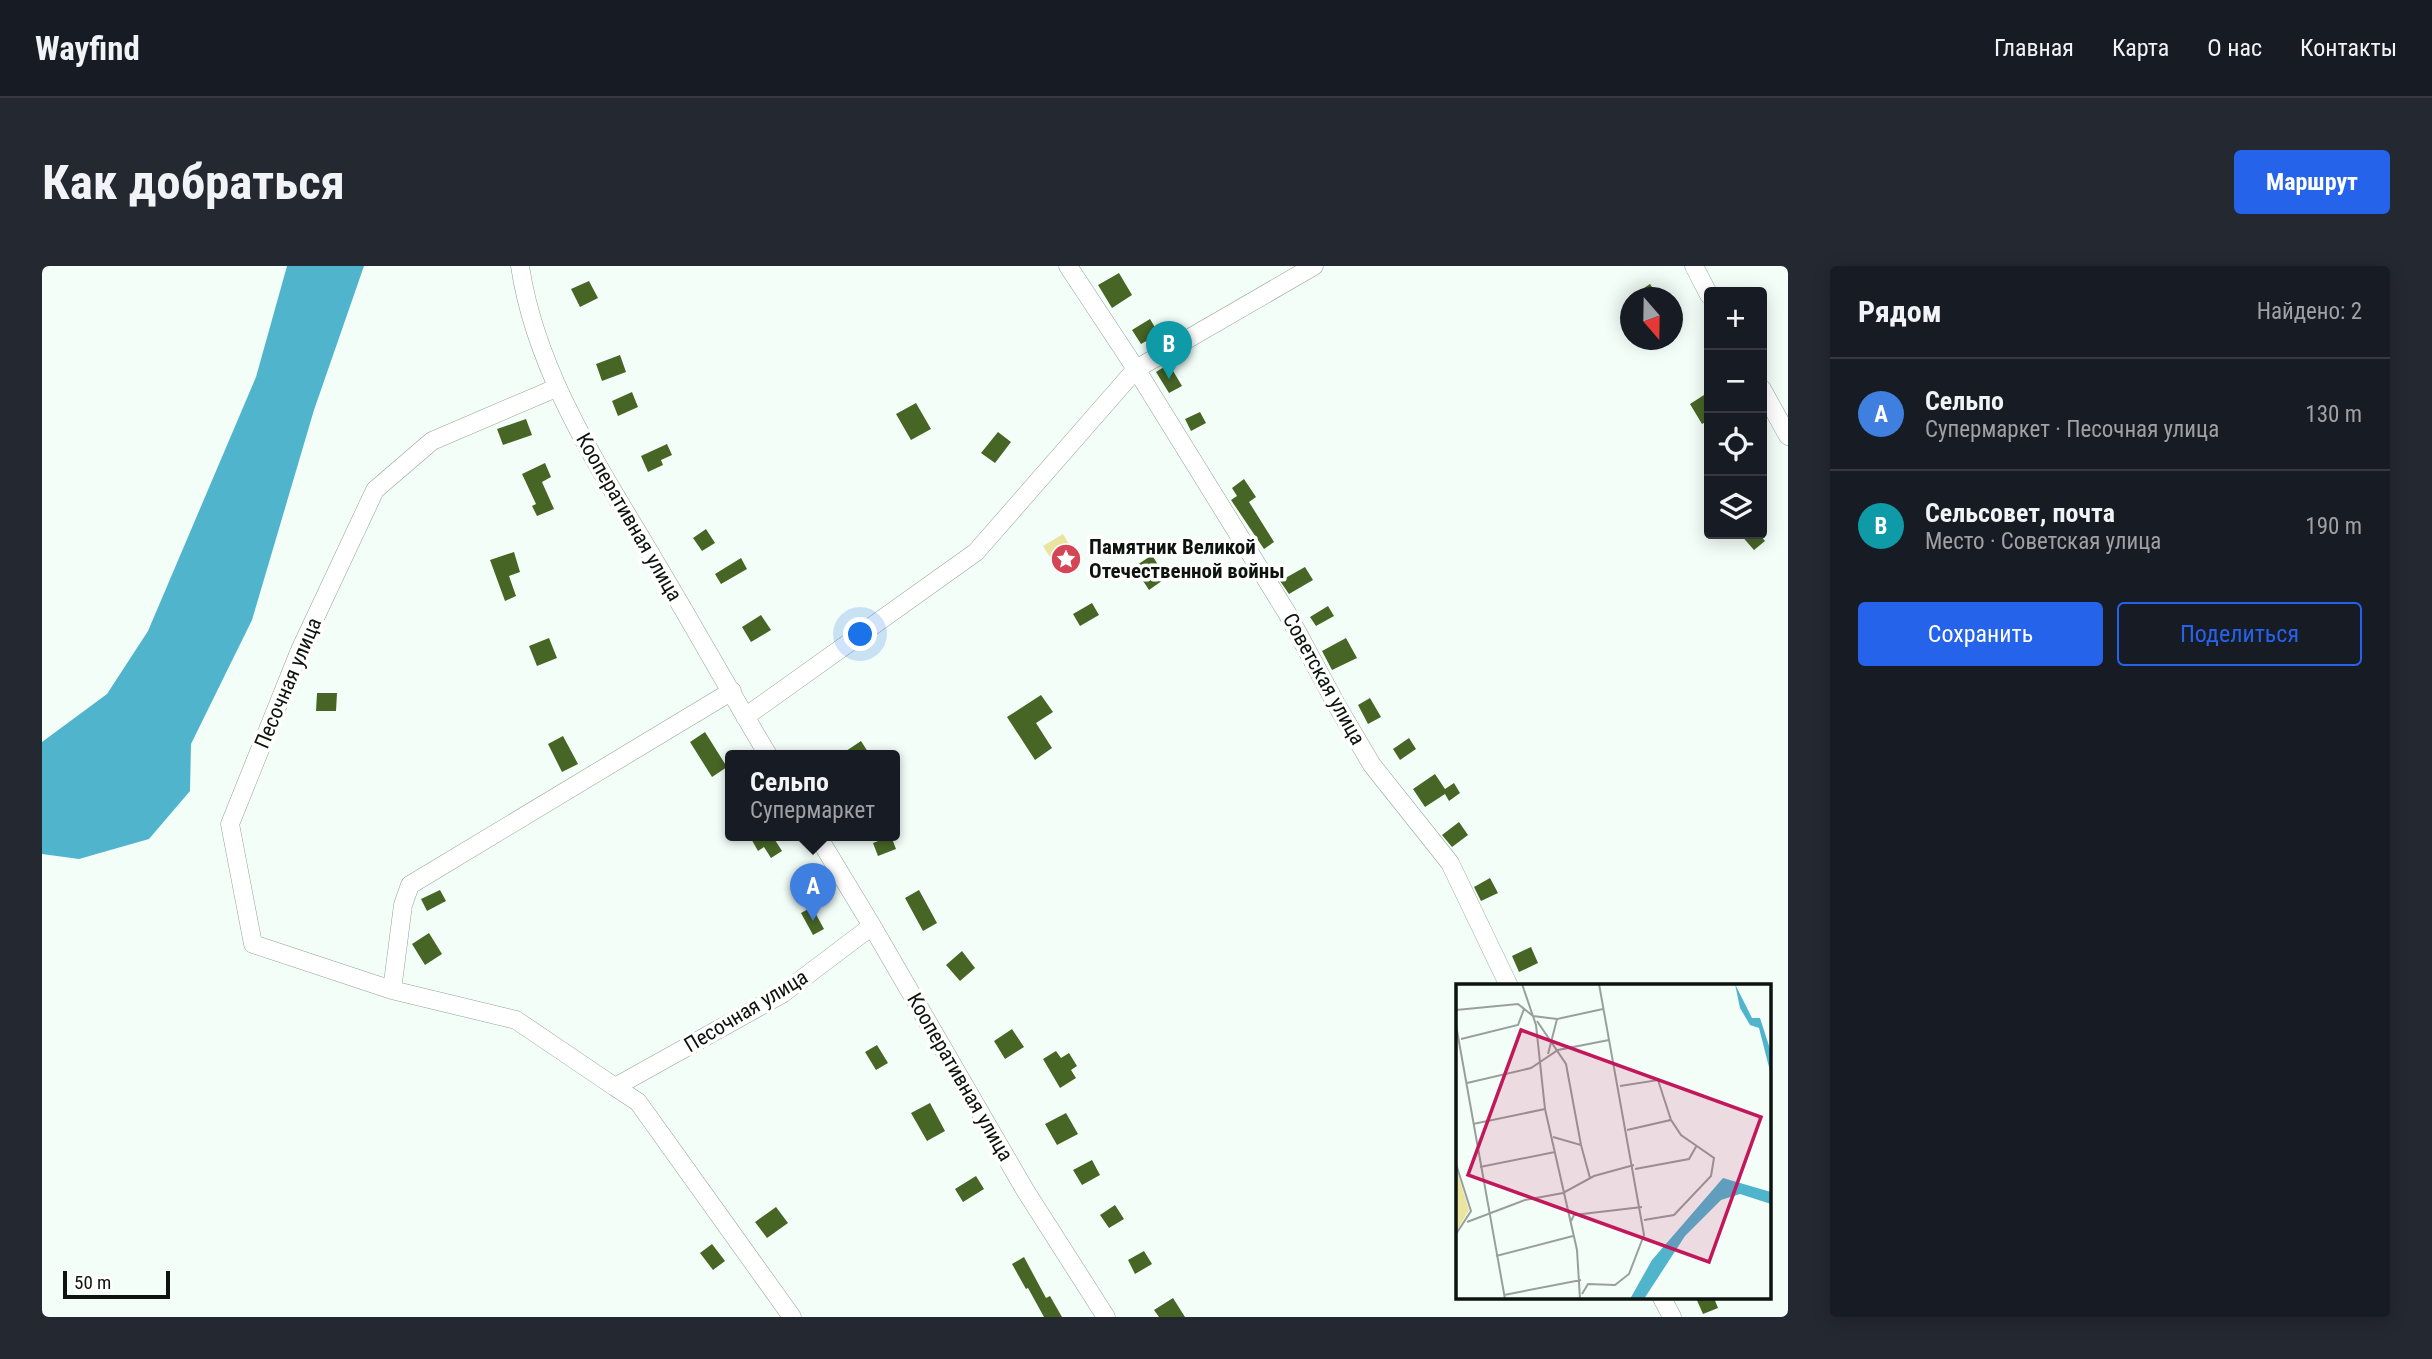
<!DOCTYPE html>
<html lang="ru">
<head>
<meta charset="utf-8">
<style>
  :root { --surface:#171b24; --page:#242831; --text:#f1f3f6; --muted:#9ea1a6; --line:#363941; --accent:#2563eb }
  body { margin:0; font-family:"Roboto Condensed",sans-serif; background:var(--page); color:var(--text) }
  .controls { position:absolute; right:21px; top:21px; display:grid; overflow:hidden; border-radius:7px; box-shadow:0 4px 18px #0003 }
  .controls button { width:63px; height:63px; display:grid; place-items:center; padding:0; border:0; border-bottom:2px solid var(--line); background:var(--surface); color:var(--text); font:35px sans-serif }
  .compass { position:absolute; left:1578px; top:21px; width:63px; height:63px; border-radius:50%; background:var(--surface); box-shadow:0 4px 18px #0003; rotate:160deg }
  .scale { position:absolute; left:21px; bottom:18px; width:107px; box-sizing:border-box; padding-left:7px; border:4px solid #0d130f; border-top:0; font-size:19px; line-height:24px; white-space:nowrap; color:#0d130f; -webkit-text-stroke:5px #fff; paint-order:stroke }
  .you { position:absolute; left:819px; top:369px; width:24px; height:24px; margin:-18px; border:5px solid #fff; border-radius:50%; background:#1a73e8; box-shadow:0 0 0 10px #1a73e833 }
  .badge { display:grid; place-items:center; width:46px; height:46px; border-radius:50%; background:var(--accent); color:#fff; font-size:23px; font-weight:700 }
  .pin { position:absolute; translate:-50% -58px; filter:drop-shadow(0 2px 4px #0008) }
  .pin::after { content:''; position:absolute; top:37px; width:24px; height:21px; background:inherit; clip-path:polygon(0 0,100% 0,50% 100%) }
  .popup { position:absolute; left:683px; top:484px; width:175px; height:91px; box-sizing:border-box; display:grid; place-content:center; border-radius:7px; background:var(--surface); filter:drop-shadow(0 2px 5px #0005); font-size:23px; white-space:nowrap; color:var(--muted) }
  .popup b { font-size:26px; color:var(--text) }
  .popup::after { content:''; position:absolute; left:50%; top:100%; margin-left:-14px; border:14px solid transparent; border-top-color:var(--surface) }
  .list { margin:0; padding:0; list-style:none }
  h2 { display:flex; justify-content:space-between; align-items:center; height:91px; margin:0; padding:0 28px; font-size:30px }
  h2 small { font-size:23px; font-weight:400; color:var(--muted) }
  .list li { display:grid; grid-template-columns:46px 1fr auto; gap:21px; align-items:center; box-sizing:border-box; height:112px; padding:0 28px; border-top:2px solid var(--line) }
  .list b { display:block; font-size:26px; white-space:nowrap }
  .list p { margin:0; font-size:23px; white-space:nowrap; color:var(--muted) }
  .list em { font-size:23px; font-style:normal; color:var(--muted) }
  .actions { display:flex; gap:14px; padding:21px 28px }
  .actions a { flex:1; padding:16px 0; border:2px solid var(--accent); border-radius:7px; text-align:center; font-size:24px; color:var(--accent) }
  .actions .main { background:var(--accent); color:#fff }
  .icon { flex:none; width:38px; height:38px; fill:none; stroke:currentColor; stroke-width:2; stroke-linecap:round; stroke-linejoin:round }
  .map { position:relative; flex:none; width:1746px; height:1051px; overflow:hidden; border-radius:7px }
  header { display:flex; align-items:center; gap:42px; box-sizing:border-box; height:98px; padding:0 35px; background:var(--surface); border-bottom:2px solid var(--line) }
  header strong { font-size:33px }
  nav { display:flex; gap:38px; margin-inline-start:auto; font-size:24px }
  .intro { display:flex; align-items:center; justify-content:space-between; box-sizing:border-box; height:168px; padding:0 42px }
  h1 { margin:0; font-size:49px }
  .button { padding:18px 32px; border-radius:7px; background:var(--accent); color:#fff; font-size:24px; font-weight:700 }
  main { display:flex; gap:42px; padding:0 42px }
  aside { flex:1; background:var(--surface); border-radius:7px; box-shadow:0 4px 18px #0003 }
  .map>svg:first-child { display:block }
  .green { fill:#ebe4a0 }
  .water { fill:#50b4cd }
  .building { fill:#476626 }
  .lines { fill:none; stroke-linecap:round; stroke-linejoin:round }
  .street-casing { stroke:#91a298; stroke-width:19 }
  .street { stroke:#fff; stroke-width:18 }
  .labels { text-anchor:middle; stroke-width:7; stroke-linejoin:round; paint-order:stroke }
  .street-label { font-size:21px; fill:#0d130f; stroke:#fff }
  .poi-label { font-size:21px; font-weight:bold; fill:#0d130f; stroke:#fff; text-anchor:start }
  .inset-road { fill:none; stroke:#98a09b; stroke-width:2 }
  .view { fill:#c2185b; fill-opacity:0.15; stroke:#c2185b; stroke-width:3.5 }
  .inset-edge { fill:none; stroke:#0d130f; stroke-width:3.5 }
</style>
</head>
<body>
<header>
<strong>Wayfind</strong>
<nav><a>Главная</a><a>Карта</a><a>О нас</a><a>Контакты</a></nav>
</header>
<div class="intro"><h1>Как добраться</h1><a class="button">Маршрут</a></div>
<main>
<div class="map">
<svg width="1746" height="1051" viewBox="0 0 1746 1051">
  <rect width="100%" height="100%" fill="#f4fef8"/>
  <!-- green -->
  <path class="green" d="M1021,268L1037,295L1018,307L1001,280Z"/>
  <!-- water -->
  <path class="water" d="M245,0H322L272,144L210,354L149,478L148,525L107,573L37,593L0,588V476L65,428L106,365L214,111Z"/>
  <!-- building -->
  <path class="building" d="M1077,7L1090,29L1070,42L1056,19Z
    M547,15L556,32L538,41L529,23Z
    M1608,18L1617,32H1587Z
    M1108,53L1117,68L1099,78L1090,64Z
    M578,89L584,106L560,115L554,98Z
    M1127,98L1140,120L1127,127L1114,106Z
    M590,126L596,141L576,150L570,135Z
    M1662,129L1667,138V154L1660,158L1648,138Z
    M874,137L889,163L869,174L854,148Z
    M1158,146L1164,157L1149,165L1143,153Z
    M484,153L490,169L461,179L455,163Z
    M956,166L969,176L953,197L939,187Z
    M625,178L630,189L619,194L621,199L606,206L599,190Z
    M503,197L509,211L500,216L512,243L495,250L490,240L494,238L480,208Z
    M1202,213L1214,231L1207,236L1232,276L1222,283L1189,234L1195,230L1190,222Z
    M664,263L673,277L660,285L651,272Z
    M1698,268H1717L1723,275L1712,284Z
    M472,286L478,306L467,310L474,330L463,335L448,294Z
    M1110,289L1124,312L1107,324L1092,301Z
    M699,292L705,303L679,318L673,308Z
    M1263,301L1271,314L1247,328L1238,315Z
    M1050,337L1057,349L1038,360L1031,348Z
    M1286,340L1292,350L1274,360L1268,351Z
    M719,349L729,364L709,376L700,361Z
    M507,372L515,392L495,400L487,380Z
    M1304,372L1315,392L1290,404L1280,385Z
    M275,427H295L294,445H274Z
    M999,429L1011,446L994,457L1010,482L993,494L965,451Z
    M1328,432L1339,451L1326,458L1316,439Z
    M663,466L685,501L670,511L648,476Z
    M521,470L536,498L520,506L506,478Z
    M1367,472L1374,483L1358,494L1351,483Z
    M819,475L828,489H798Z
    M1393,508L1403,523L1412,517L1418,527L1407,535L1403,528L1383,541L1371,523Z
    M1417,556L1426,569L1410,581L1400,569Z
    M707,569H741L733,574L740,585L729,592L722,581L716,585Z
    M849,570L854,583L836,590L831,577Z
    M1448,612L1456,627L1439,635L1432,621Z
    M398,624L404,635L385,645L379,633Z
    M877,624L895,657L881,665L863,632Z
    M770,641L782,663L771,669L759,647Z
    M387,667L400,688L383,699L370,678Z
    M1489,681L1496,697L1477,706L1470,690Z
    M920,685L933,702L918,715L904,699Z
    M970,763L982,781L963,793L952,775Z
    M835,779L846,797L834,804L823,786Z
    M1014,785L1019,792L1027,787L1035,800L1029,804L1034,812L1018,822L1001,793Z
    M888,837L903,865L885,875L869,847Z
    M1024,847L1036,868L1015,879L1003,858Z
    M1050,894L1058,909L1040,919L1031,904Z
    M934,910L942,923L921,936L913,923Z
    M1073,939L1082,953L1067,962L1058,949Z
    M734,941L746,957L725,972L713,956Z
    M670,978L683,995L671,1004L658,987Z
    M1102,985L1110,998L1093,1008L1086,994Z
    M982,991L1004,1032L1008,1030L1020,1051H1002L986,1022L984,1023L970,998Z
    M1131,1032L1143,1051H1117L1112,1044Z
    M1654,1032H1672L1676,1042L1661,1048Z"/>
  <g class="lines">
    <!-- street casing -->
    <g class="street-casing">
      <path id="street" d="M478,0C494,107 557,201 611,292C650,357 687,424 726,489
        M1026,0L1094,103L1245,347L1294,438L1330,499L1408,597L1467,720
        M1652,0L1667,29
        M514,122L390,175L333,224L258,384L188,558L211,678L350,724L474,754L573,821L740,728L830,660
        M1720,123L1746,170
        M703,451L934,286L1094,103L1272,0
        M775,569L830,660L983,924L1064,1051
        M350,724L361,639L368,619L690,425
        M573,821L596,836L750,1051
        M1620,1032L1630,1051"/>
    </g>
    <!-- street -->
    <use href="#street" class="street"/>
  </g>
  <!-- icons -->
  <defs>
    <g id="sight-disc" transform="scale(1.575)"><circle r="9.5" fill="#d54556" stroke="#fff"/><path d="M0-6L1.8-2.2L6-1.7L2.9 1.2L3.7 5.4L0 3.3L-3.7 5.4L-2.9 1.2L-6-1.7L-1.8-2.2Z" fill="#fff"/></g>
  </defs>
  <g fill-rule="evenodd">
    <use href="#sight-disc" x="1024" y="293"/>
  </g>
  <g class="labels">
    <!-- street labels -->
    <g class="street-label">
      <text transform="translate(587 251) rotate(60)" y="7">Кооперативная улица</text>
      <text transform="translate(1282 413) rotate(61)" y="7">Советская улица</text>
      <text transform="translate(246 417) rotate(-67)" y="7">Песочная улица</text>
      <text transform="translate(704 745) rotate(-31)" y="7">Песочная улица</text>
      <text transform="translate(918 811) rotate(60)" y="7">Кооперативная улица</text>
    </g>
    <!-- poi labels -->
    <g class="poi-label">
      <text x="1047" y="288">Памятник Великой<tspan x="1047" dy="24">Отечественной войны</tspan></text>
    </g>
  </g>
  <!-- overview -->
  <g transform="translate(1414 718)">
    <rect width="315" height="315" fill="#f4fef8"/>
    <path d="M0,184L13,226L0,248Z" fill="#ebe4a0"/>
    <path d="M279,0L296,34H304L315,68V91L303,44L294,41L284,24ZM267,194L315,208V220L284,210L265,216L229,252L188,315H174L196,276Z" fill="#50b4cd"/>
    <path class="inset-road" d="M66,0L80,41L89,125L121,266L124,315M0,26L62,20L77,32L101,35M81,37L110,80L125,161M0,41L49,315M5,55L62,41L68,25M92,70L101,35L147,25M11,99L75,84L102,66L153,56M164,102L202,96L215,136M17,140L89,125M171,146L215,136L225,151L258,174L255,192L218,231L188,236M97,153L125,161L134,194M0,180L15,227L0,250M24,183L99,168M179,185L233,175L241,161M115,237L118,231L186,223M11,238L69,216L107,209L138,192L178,181M40,272L117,252M126,310L132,300L159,301L173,290L188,251L143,0M48,311L125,296"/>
    <path class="view" d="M65,46L305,133L253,278L12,191Z"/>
    <rect width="315" height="315" class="inset-edge"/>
  </g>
</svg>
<div class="controls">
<button>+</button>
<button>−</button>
<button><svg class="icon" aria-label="locate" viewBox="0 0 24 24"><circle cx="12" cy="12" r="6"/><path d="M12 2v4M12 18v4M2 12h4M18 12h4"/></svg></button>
<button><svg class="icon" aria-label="layers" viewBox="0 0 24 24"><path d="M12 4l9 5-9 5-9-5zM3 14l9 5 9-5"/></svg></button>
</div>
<svg class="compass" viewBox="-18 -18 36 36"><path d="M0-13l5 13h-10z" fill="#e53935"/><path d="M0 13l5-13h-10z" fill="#9ea1a6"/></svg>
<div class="scale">50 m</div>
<div class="you"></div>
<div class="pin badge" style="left:771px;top:655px;background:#3f7fe0">A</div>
<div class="popup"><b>Сельпо</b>Супермаркет</div>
<div class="pin badge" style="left:1127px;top:113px;background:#0f9aa8">B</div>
</div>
<aside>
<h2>Рядом<small>Найдено: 2</small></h2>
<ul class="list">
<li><span class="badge" style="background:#3f7fe0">A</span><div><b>Сельпо</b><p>Супермаркет · Песочная улица</p></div><em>130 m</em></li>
<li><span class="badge" style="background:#0f9aa8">B</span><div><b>Сельсовет, почта</b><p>Место · Советская улица</p></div><em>190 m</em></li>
</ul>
<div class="actions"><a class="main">Сохранить</a><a>Поделиться</a></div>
</aside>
</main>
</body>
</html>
